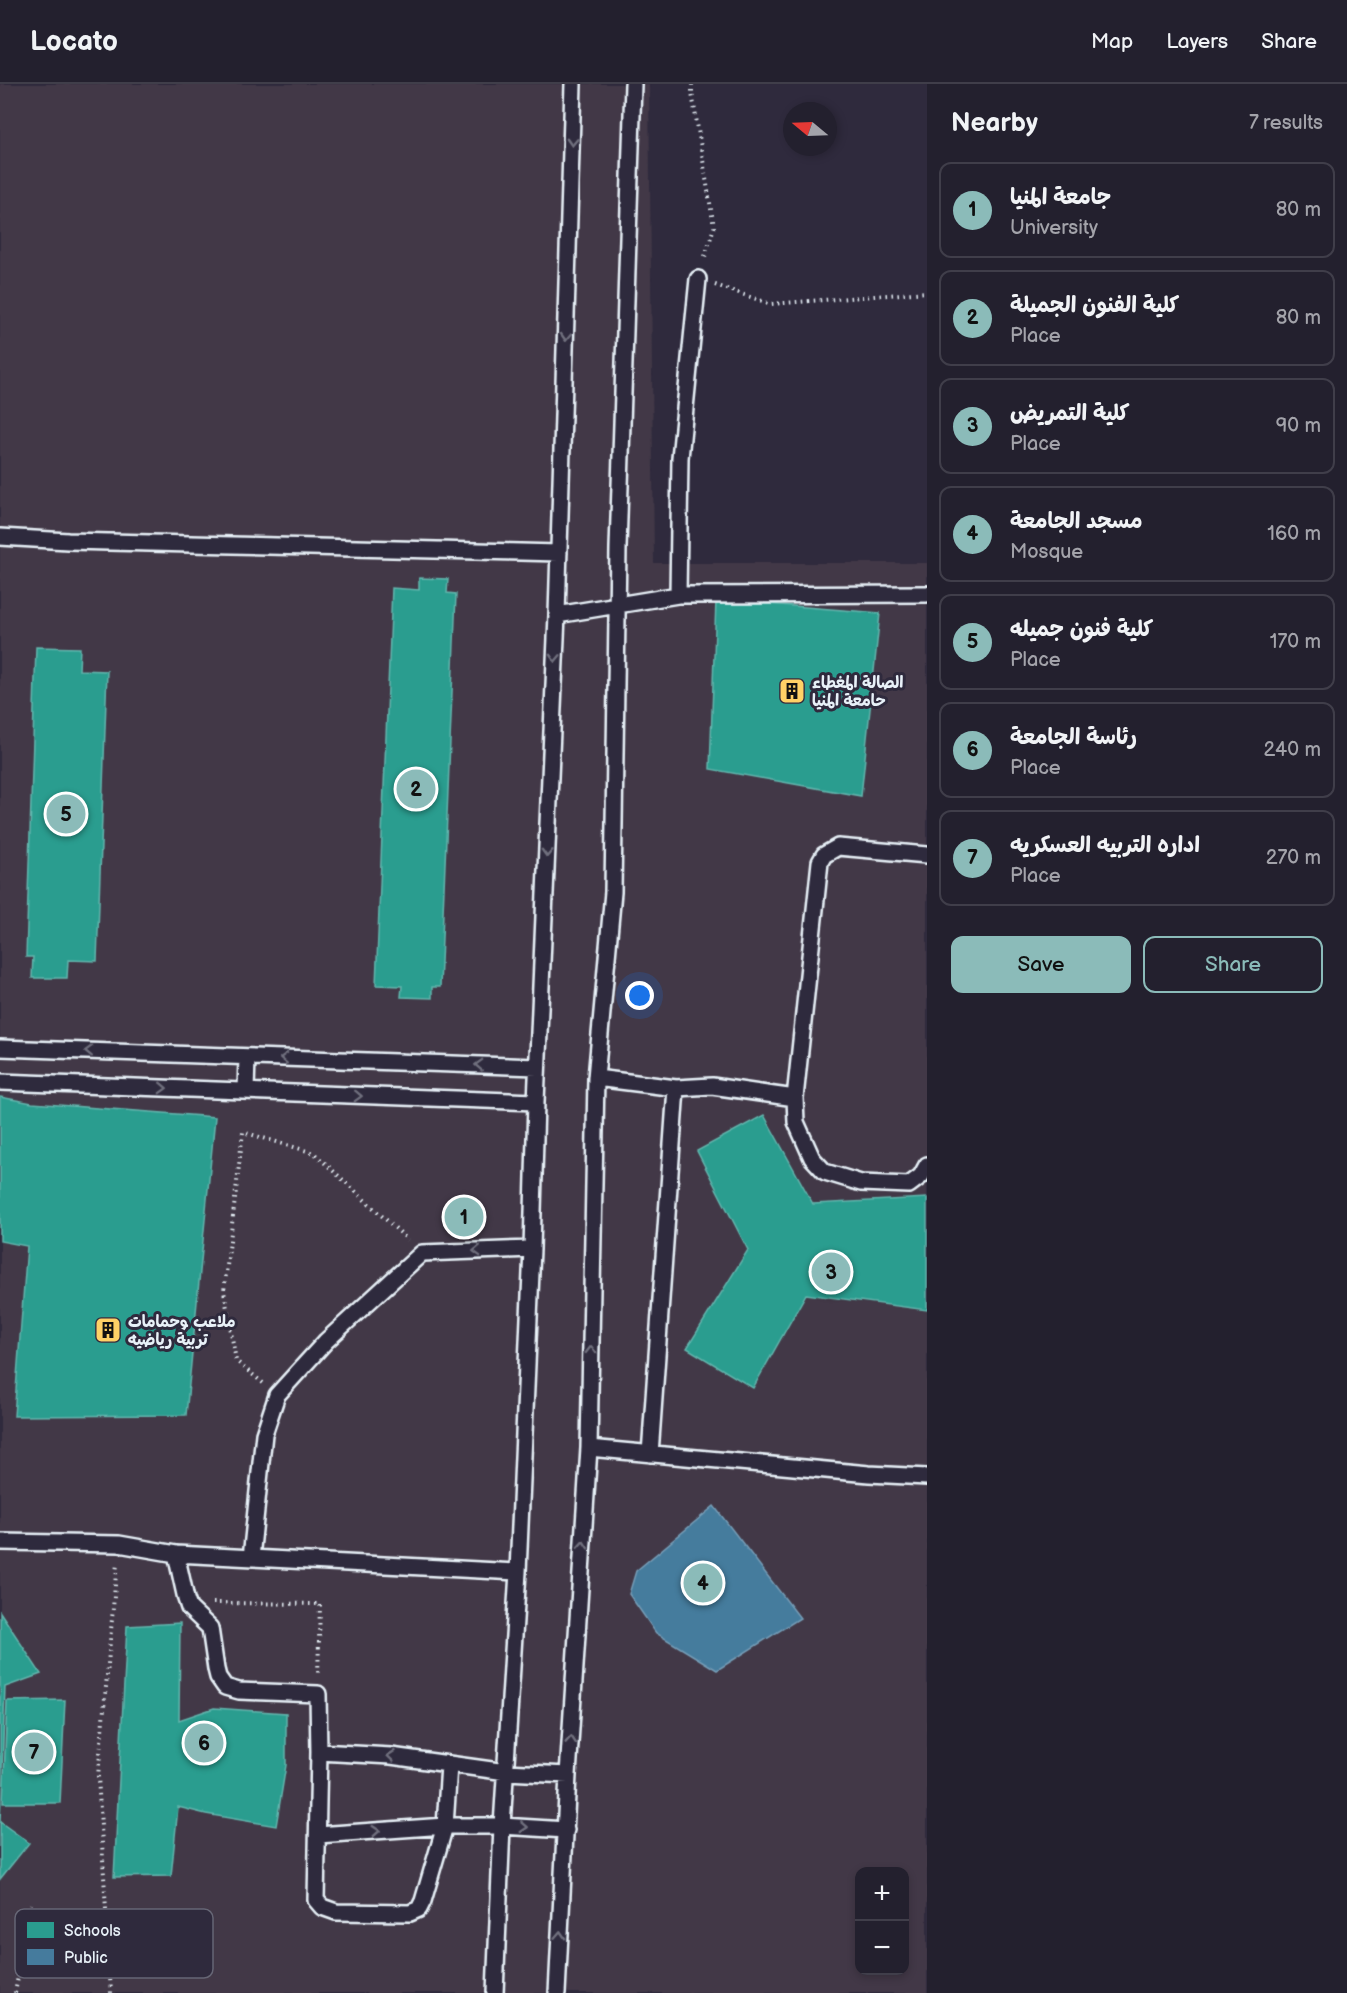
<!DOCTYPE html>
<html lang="en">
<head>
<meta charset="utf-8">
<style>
  :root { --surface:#23202e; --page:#2f2d3a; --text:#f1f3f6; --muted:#a3a3aa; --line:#403e4a; --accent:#8bbbb9 }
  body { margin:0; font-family:"Balsamiq Sans","Playpen Sans Arabic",sans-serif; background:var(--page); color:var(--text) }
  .controls { position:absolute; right:18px; bottom:18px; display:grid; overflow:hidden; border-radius:12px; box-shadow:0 3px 9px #0003 }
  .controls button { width:54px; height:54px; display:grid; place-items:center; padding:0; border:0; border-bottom:2px solid var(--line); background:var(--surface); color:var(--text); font:30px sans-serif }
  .compass { position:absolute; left:783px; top:18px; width:54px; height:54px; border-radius:50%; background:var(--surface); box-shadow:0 3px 9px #0003; rotate:289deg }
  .you { position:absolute; left:640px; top:912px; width:21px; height:21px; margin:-15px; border:4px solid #fff; border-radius:50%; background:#1a73e8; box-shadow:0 0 0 9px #1a73e833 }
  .badge { display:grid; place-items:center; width:39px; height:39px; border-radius:50%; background:var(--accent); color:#111; font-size:20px; font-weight:700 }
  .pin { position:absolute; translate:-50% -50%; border:3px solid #fff; box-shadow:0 2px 6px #0006 }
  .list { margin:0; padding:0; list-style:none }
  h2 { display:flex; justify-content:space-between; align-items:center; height:78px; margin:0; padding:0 24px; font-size:26px }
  h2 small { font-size:20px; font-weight:400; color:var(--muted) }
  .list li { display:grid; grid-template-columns:39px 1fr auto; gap:18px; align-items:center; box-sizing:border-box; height:96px; margin:0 12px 12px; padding:0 12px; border:2px solid var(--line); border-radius:12px }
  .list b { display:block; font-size:22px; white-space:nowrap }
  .list p { margin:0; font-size:20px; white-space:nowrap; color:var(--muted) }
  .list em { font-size:20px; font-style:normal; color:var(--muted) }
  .actions { display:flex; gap:12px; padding:18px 24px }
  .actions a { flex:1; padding:14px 0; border:2px solid var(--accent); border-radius:12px; text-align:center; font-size:21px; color:var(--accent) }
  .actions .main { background:var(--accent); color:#111 }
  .map { position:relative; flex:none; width:927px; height:1909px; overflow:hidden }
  header { display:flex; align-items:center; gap:36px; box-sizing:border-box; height:84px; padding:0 30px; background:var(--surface); border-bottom:2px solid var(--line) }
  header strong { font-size:28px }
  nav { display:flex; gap:33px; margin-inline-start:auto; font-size:21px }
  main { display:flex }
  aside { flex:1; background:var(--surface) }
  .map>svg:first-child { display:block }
  .built { fill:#423947; fill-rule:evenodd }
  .schools { fill:#2a9d8f; stroke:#63b6ae; stroke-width:1.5 }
  .public { fill:#457b9d; stroke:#769eb8; stroke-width:1.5 }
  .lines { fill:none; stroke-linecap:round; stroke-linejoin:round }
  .lane-casing { stroke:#e8f1f8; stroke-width:20 }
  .path { stroke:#e8f1f8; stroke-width:4; stroke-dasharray:1.5 4.5; stroke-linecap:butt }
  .lane { stroke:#2f2a3d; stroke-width:15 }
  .oneway { stroke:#70707e }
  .labels { text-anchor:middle; stroke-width:6; stroke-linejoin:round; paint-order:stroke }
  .poi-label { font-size:16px; font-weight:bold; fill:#e8f1f8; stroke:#2f2a3d; text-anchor:start }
  .key { fill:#2f2a3d; stroke:#666675; stroke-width:1.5 }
  .key-label { font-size:16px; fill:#e8f1f8 }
</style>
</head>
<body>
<header>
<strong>Locato</strong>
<nav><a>Map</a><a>Layers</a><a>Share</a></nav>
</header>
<main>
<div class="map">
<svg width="927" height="1909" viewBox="0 0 927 1909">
  <rect width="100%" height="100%" fill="#2f2a3d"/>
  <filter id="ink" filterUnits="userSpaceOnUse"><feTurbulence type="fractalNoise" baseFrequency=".0167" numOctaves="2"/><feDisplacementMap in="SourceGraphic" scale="12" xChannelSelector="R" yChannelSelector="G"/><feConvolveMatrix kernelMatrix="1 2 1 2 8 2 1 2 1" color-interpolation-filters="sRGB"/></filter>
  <g filter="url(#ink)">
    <!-- built -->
    <path class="built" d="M0,0H649L654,479H927V1909H0ZM860,1788H904V1886H860Z"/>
    <!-- schools -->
    <path class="schools" d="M419,494L448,495L447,509L456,510L440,903H432V914L401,913L402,902L376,901L392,504L419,506Z
      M716,516L880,529L861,712L710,685Z
      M36,563L80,564L79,586L107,587L97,877L68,876L67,894H32L33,873H26Z
      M0,1013L32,1019L215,1033L186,1331L14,1332L27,1162L0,1157Z
      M764,1031L813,1120L927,1114V1226L806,1210L753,1304L687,1264L748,1166L697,1067Z
      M0,1528L41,1590L5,1603L0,1738L29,1759L0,1795Z
      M180,1539L179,1636L214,1624L286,1629V1681L276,1742L206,1730L178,1723L171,1792L114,1793L127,1542Z
      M65,1616L60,1719H3L7,1617Z"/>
    <!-- public -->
    <path class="public" d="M714,1422L800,1534L717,1586L656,1549L629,1510L636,1487Z"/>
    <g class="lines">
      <!-- lane casing -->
      <g class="lane-casing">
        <path id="lane" d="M0,453L68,457L559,469
          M678,511L680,374L698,195
          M557,531L678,511L927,510
          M0,964L537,983
          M596,994L676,1004L712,1002L795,1014L796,1038L812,1074L825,1088L861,1099L909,1101L921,1092L927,1081
          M0,998L536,1018
          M246,1007L247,973
          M795,1014L820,778L824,771L838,763L927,771
          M589,1364L869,1390L927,1393
          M650,1370L676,1004
          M0,1458L119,1460L176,1470L518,1488
          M176,1470L186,1515L189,1524L210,1544L216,1585L218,1593L225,1603L239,1607L318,1610L319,1668L316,1816L322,1823L336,1828L410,1829L419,1825L423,1817L445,1742L449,1681
          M251,1474L264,1350L277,1311L326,1257L422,1169L532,1165
          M319,1668L391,1672L506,1688L568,1691
          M318,1751L445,1742H502L566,1746
          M495,1909L502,1742L518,1488L532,1165L536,1018L557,531L573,0
          M557,1909L568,1691L589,1364L596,994L613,808L618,464L633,0"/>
      </g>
      <!-- path -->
      <path class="path" d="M692,0V9L714,143L704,176
        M715,201L771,220L927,208
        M263,1299L236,1277L224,1207L243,1048L314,1069L408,1156
        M213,1519L320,1520L318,1592
        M15,1909L31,1820
        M111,1909L98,1692L117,1479"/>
      <!-- lane -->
      <use href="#lane" class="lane"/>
    </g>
    <!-- one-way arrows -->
    <defs><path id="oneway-chevron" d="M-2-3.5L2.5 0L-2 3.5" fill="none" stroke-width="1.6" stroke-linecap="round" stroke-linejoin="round" transform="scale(1.5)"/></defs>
    <g class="oneway">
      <use href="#oneway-chevron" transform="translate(572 58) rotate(92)"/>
      <use href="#oneway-chevron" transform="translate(566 253) rotate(92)"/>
      <use href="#oneway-chevron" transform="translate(555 574) rotate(92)"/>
      <use href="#oneway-chevron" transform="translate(547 769) rotate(92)"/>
      <use href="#oneway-chevron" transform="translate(89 967) rotate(-178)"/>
      <use href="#oneway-chevron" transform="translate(284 974) rotate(-178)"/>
      <use href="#oneway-chevron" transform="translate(479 981) rotate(-178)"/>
      <use href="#oneway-chevron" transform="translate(163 1004) rotate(2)"/>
      <use href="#oneway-chevron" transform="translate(358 1012) rotate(2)"/>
      <use href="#oneway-chevron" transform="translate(477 1167) rotate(178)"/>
      <use href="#oneway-chevron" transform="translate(591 1266) rotate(-89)"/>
      <use href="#oneway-chevron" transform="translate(583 1461) rotate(-86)"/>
      <use href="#oneway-chevron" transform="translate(571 1656) rotate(-86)"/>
      <use href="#oneway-chevron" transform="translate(391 1672) rotate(-174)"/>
      <use href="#oneway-chevron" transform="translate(524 1743) rotate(3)"/>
      <use href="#oneway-chevron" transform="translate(376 1747) rotate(-4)"/>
      <use href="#oneway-chevron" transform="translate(560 1851) rotate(-87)"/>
    </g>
  </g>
  <!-- icons -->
  <defs>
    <g id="building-square" transform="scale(1.35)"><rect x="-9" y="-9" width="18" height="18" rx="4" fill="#ffd166" stroke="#2f2a3d"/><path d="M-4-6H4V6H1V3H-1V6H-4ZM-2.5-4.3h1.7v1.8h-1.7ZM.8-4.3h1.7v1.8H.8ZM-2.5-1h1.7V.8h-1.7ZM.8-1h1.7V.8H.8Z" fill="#111"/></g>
  </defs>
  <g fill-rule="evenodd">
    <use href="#building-square" x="792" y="607"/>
    <use href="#building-square" x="108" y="1246"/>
  </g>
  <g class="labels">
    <!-- poi labels -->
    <g class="poi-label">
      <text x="812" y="604">الصالة المغطاء<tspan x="812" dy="18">حامعة المنيا</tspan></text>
      <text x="128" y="1243">ملاعب وحمامات<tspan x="128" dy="18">تربية رياضيه</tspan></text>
    </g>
  </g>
  <!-- legend -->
  <rect x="15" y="1825" width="198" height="69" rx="9" class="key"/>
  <rect x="27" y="1838" width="27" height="16" fill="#2a9d8f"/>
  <rect x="27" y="1865" width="27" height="16" fill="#457b9d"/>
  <g class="key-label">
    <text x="64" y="1852">Schools</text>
    <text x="64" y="1879">Public</text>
  </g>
</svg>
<div class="controls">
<button>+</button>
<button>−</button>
</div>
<svg class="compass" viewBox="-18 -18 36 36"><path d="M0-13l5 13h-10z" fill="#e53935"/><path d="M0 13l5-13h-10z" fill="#a3a3aa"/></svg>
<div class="you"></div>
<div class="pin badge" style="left:464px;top:1133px">1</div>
<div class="pin badge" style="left:416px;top:705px">2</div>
<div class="pin badge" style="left:831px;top:1188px">3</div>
<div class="pin badge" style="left:703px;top:1499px">4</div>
<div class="pin badge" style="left:66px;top:730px">5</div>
<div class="pin badge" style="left:204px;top:1659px">6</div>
<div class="pin badge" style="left:34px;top:1668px">7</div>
</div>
<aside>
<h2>Nearby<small>7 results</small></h2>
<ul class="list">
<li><span class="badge">1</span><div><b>جامعة المنيا</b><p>University</p></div><em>80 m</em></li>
<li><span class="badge">2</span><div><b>كلية الفنون الجميلة</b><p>Place</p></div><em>80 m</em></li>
<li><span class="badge">3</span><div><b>كلية التمريض</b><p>Place</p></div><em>90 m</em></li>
<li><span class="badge">4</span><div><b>مسجد الجامعة</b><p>Mosque</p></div><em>160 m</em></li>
<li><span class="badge">5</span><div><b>كلية فنون جميله</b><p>Place</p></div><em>170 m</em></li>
<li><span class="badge">6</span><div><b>رئاسة الجامعة</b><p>Place</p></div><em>240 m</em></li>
<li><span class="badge">7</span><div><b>اداره التربيه العسكريه</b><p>Place</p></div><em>270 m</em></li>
</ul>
<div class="actions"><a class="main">Save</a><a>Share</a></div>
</aside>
</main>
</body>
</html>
